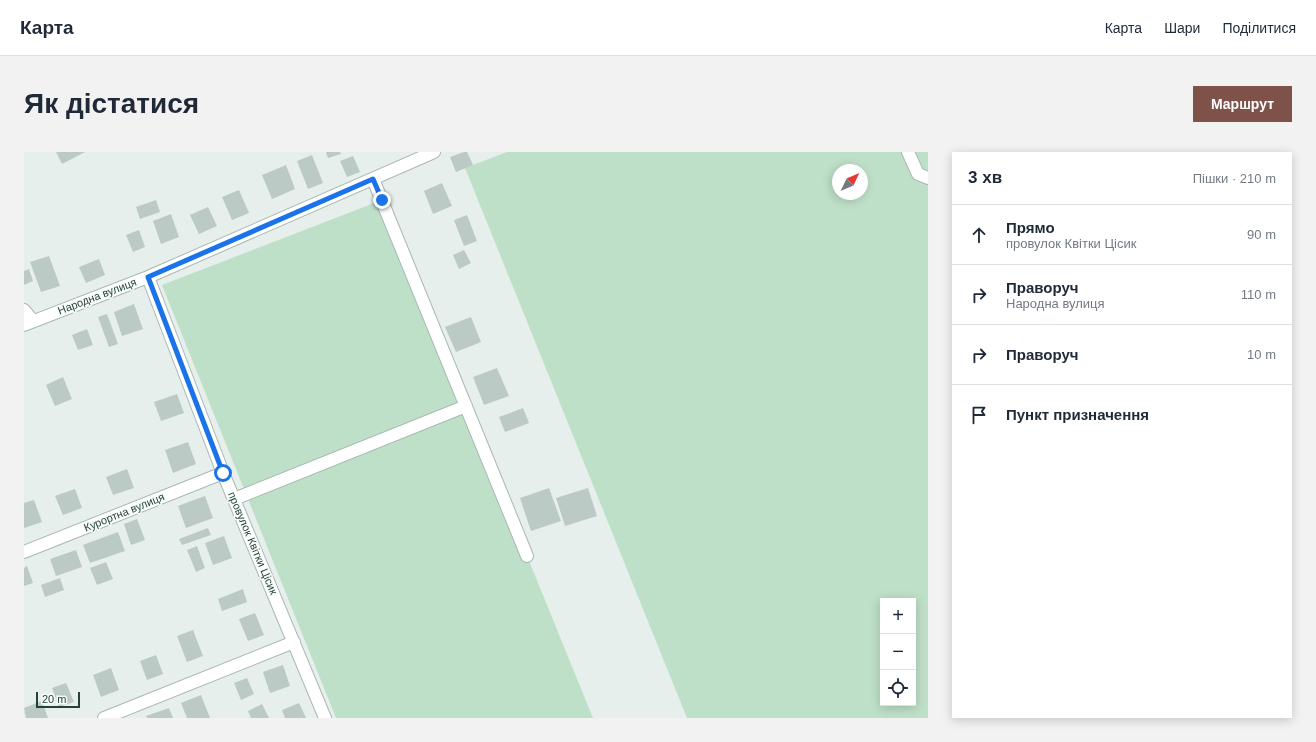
<!DOCTYPE html>
<html lang="uk">
<head>
<meta charset="utf-8">
<style>
  :root { --surface:#fff; --page:#f2f2f3; --text:#1f2937; --muted:#747a83; --line:#e0e1e3; --accent:#7f5249 }
  body { margin:0; font-family:Helvetica,sans-serif; background:var(--page); color:var(--text) }
  .controls { position:absolute; right:12px; bottom:12px; display:grid; overflow:hidden; border-radius:0px; box-shadow:0 2px 10px #0003 }
  .controls button { width:36px; height:36px; display:grid; place-items:center; padding:0; border:0; border-bottom:1px solid var(--line); background:var(--surface); color:var(--text); font:20px sans-serif }
  .compass { position:absolute; left:808px; top:12px; width:36px; height:36px; border-radius:50%; background:var(--surface); box-shadow:0 2px 10px #0003; rotate:46deg }
  .scale { position:absolute; left:12px; bottom:10px; width:44px; box-sizing:border-box; padding-left:4px; border:2px solid #24423a; border-top:0; font-size:11px; line-height:14px; white-space:nowrap; color:#24423a; -webkit-text-stroke:3px #f7fbf9; paint-order:stroke }
  .stop { position:absolute; width:12px; height:12px; margin:-9px; border:3px solid #1a73e8; border-radius:50%; background:#fff }
  .stop.end { background:#1a73e8; border-color:#fff; box-shadow:0 1px 4px #0008 }
  .list { margin:0; padding:0; list-style:none }
  h2 { display:flex; justify-content:space-between; align-items:center; height:52px; margin:0; padding:0 16px; font-size:17px }
  h2 small { font-size:13px; font-weight:400; color:var(--muted) }
  .list li { display:grid; grid-template-columns:26px 1fr auto; gap:12px; align-items:center; box-sizing:border-box; height:60px; padding:0 16px; border-top:1px solid var(--line) }
  .list b { display:block; font-size:15px; white-space:nowrap }
  .list p { margin:0; font-size:13px; white-space:nowrap; color:var(--muted) }
  .list em { font-size:13px; font-style:normal; color:var(--muted) }
  .icon { flex:none; width:22px; height:22px; fill:none; stroke:currentColor; stroke-width:2; stroke-linecap:round; stroke-linejoin:round }
  .map { position:relative; flex:none; width:904px; height:566px; overflow:hidden; border-radius:0px }
  header { display:flex; align-items:center; gap:24px; box-sizing:border-box; height:56px; padding:0 20px; background:var(--surface); border-bottom:1px solid var(--line) }
  header strong { font-size:19px }
  nav { display:flex; gap:22px; margin-inline-start:auto; font-size:14px }
  .intro { display:flex; align-items:center; justify-content:space-between; box-sizing:border-box; height:96px; padding:0 24px }
  h1 { margin:0; font-size:28px }
  .button { padding:10px 18px; border-radius:0px; background:var(--accent); color:#fff; font-size:14px; font-weight:700 }
  main { display:flex; gap:24px; padding:0 24px }
  aside { flex:1; background:var(--surface); border-radius:0px; box-shadow:0 2px 10px #0003 }
  .map>svg:first-child { display:block }
  .green { fill:#bfe0c8; fill-rule:evenodd }
  .building { fill:#bbcac4 }
  .lines { fill:none; stroke-linecap:round; stroke-linejoin:round }
  .minor-casing { stroke:#a8b8b2; stroke-width:14 }
  .minor { stroke:#fff; stroke-width:12 }
  .route { stroke:#1a73e8; stroke-width:5 }
  .labels { text-anchor:middle; stroke-width:3; stroke-linejoin:round; paint-order:stroke }
  .street-label { font-size:11px; fill:#24423a; stroke:#f7fbf9 }
</style>
</head>
<body>
<header>
<strong>Карта</strong>
<nav><a>Карта</a><a>Шари</a><a>Поділитися</a></nav>
</header>
<div class="intro"><h1>Як дістатися</h1><a class="button">Маршрут</a></div>
<main>
<div class="map">
<svg width="904" height="566" viewBox="0 0 904 566">
  <rect width="100%" height="100%" fill="#e6efeb"/>
  <!-- green -->
  <path class="green" d="M483,0H904V566H663L441,16ZM814,18H838V42H814ZM859,449H889V551H859Z
    M358,48L569,566H312L138,133Z"/>
  <!-- building -->
  <path class="building" d="M32,0H61L38,12Z
    M302,0H316L317,2L304,6Z
    M440,0H443L449,13L432,20L426,5Z
    M288,3L299,31L284,37L273,9Z
    M329,4L336,20L323,25L316,9Z
    M262,13L271,37L248,47L238,23Z
    M418,31L428,54L409,62L400,39Z
    M215,38L225,61L208,68L198,45Z
    M132,48L136,60L116,67L112,55Z
    M184,55L193,74L175,82L166,63Z
    M147,62L155,85L137,92L129,69Z
    M443,63L453,89L440,94L430,68Z
    M115,78L121,95L109,100L102,83Z
    M440,98L447,111L435,117L429,103Z
    M25,104L36,134L17,140L6,110Z
    M75,107L81,123L62,131L55,115Z
    M5,117L9,129L0,133V119Z
    M110,152L119,177L98,184L90,160Z
    M83,162L94,192L85,195L74,165Z
    M447,165L457,190L432,200L421,175Z
    M63,177L69,193L54,198L48,183Z
    M473,216L485,244L460,253L449,225Z
    M39,225L48,247L31,254L22,233Z
    M153,242L160,261L137,269L130,250Z
    M499,256L505,271L481,280L475,265Z
    M164,290L172,312L149,321L141,298Z
    M103,317L110,336L89,343L82,325Z
    M525,336L537,369L507,379L496,346Z
    M564,336L573,364L541,374L532,346Z
    M51,337L58,356L39,363L31,344Z
    M181,344L189,366L162,376L154,354Z
    M10,348L18,370L0,376V351Z
    M113,367L121,388L107,393L100,372Z
    M184,376L187,383L158,393L155,387Z
    M94,380L101,399L66,411L59,393Z
    M200,384L208,406L189,413L181,391Z
    M173,394L181,416L172,420L163,398Z
    M52,398L58,415L32,424L26,407Z
    M82,410L89,427L73,433L66,416Z
    M3,414L9,431L0,434V416Z
    M36,426L40,438L21,445L17,433Z
    M219,437L223,450L198,459L194,447Z
    M231,461L240,483L224,489L215,467Z
    M169,478L179,504L163,510L153,484Z
    M132,503L139,522L123,528L116,509Z
    M259,513L266,534L246,541L239,520Z
    M87,516L95,538L77,545L69,523Z
    M223,526L230,542L217,548L210,531Z
    M42,531L50,550L35,555L28,536Z
    M177,543L186,566H163L157,551Z
    M18,549L24,566H2L0,556Z
    M275,551L282,566H261L258,558Z
    M238,552L245,566H227L224,559Z
    M145,556L149,566H123L122,564Z"/>
  <g class="lines">
    <!-- minor casing -->
    <g class="minor-casing">
      <path id="minor" d="M884,0L894,22L904,26
        M349,27L503,404
        M124,125L199,321L301,566
        M0,158L9,169
        M0,173L124,125L410,0
        M210,347L442,254
        M0,400L199,321
        M80,566L270,490"/>
    </g>
    <!-- minor -->
    <use href="#minor" class="minor"/>
  </g>
  <g class="lines">
    <!-- route -->
    <path class="route" d="M199,321L124,125L349,27L358,48"/>
  </g>
  <g class="labels">
    <!-- street labels -->
    <g class="street-label">
      <text transform="translate(73 144) rotate(-21)" y="4">Народна вулиця</text>
      <text transform="translate(100 360) rotate(-22)" y="4">Курортна вулиця</text>
      <text transform="translate(229 391) rotate(67)" y="4">провулок Квітки Цісик</text>
    </g>
  </g>
</svg>
<div class="controls">
<button>+</button>
<button>−</button>
<button><svg class="icon" aria-label="locate" viewBox="0 0 24 24"><circle cx="12" cy="12" r="6"/><path d="M12 2v4M12 18v4M2 12h4M18 12h4"/></svg></button>
</div>
<svg class="compass" viewBox="-18 -18 36 36"><path d="M0-13l5 13h-10z" fill="#e53935"/><path d="M0 13l5-13h-10z" fill="#747a83"/></svg>
<div class="scale">20 m</div>
<div class="stop" style="left:199px;top:321px"></div>
<div class="stop end" style="left:358px;top:48px"></div>
</div>
<aside>
<h2>3 хв<small>Пішки · 210 m</small></h2>
<ul class="list">
<li><svg class="icon" aria-label="ahead" viewBox="0 0 24 24"><path d="M12 20V5M6 11l6-6 6 6"/></svg><div><b>Прямо</b><p>провулок Квітки Цісик</p></div><em>90 m</em></li>
<li><svg class="icon" aria-label="right" viewBox="0 0 24 24"><path d="M7 20v-9h11M14 6l5 5-5 5"/></svg><div><b>Праворуч</b><p>Народна вулиця</p></div><em>110 m</em></li>
<li><svg class="icon" aria-label="right" viewBox="0 0 24 24"><path d="M7 20v-9h11M14 6l5 5-5 5"/></svg><div><b>Праворуч</b></div><em>10 m</em></li>
<li><svg class="icon" aria-label="arrive" viewBox="0 0 24 24"><path d="M6 21V4h12l-3 4 3 4H6"/></svg><div><b>Пункт призначення</b></div></li>
</ul>
</aside>
</main>
</body>
</html>
